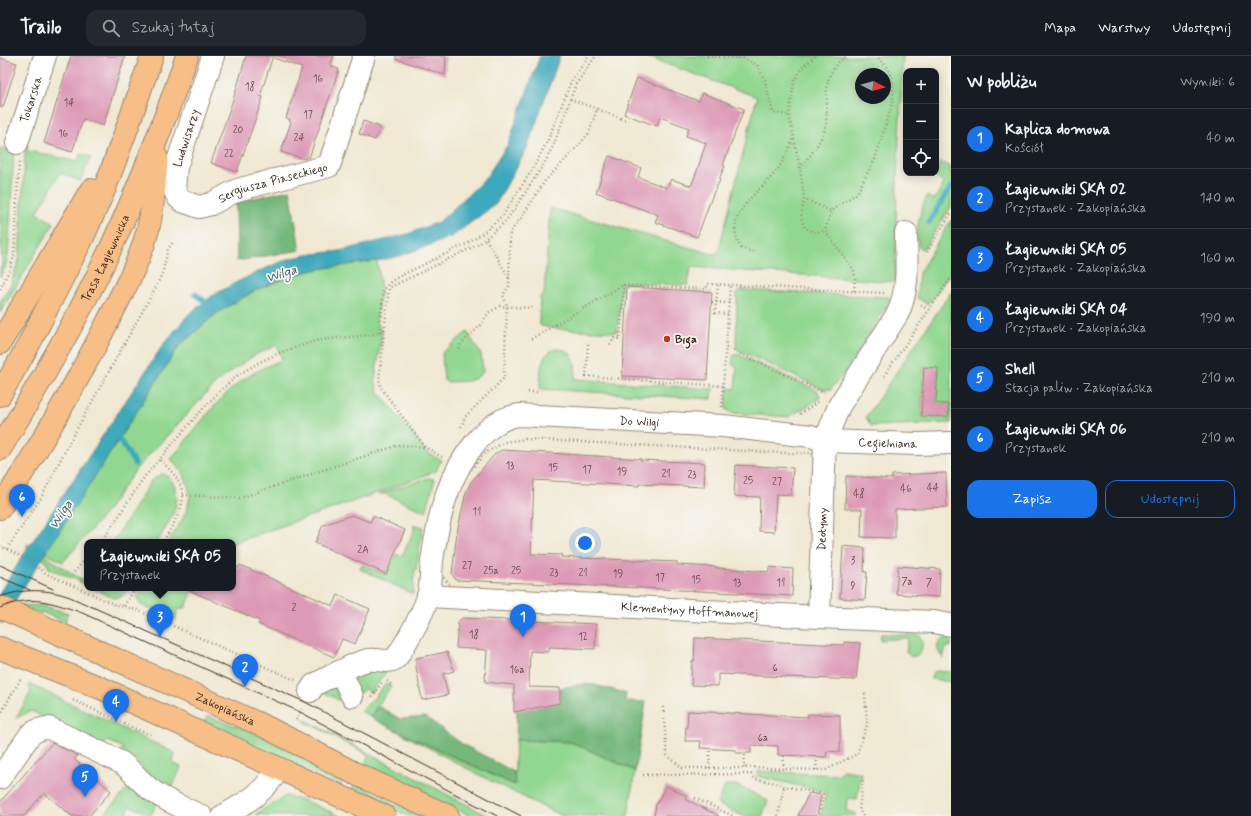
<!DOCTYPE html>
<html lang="pl">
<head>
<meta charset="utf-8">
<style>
  :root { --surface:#171b24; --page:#242831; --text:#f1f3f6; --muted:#9ea1a6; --line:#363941; --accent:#1a73e8 }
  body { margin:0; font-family:Mynerve,sans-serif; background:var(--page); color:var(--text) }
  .controls { position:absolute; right:12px; top:12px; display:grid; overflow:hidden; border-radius:8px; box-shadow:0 2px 10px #0003 }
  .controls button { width:36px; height:36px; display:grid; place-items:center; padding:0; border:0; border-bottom:1px solid var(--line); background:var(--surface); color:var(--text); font:20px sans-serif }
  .compass { position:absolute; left:855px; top:12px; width:36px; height:36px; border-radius:50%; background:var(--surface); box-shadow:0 2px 10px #0003; rotate:96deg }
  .you { position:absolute; left:585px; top:487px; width:14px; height:14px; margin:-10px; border:3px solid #fff; border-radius:50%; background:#1a73e8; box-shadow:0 0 0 6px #1a73e833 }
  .badge { display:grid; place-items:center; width:26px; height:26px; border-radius:50%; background:var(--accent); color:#fff; font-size:13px; font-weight:700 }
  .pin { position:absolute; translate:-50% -33px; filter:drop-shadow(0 1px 2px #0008) }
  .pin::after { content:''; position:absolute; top:21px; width:14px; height:12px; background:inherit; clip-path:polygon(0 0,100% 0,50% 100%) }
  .popup { position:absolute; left:84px; top:483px; width:152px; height:52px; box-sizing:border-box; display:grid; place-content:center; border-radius:8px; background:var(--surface); filter:drop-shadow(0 1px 3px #0005); font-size:13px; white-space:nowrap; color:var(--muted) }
  .popup b { font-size:15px; color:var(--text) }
  .popup::after { content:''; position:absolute; left:50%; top:100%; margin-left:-8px; border:8px solid transparent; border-top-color:var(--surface) }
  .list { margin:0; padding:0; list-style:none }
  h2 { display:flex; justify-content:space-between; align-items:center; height:52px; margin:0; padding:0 16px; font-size:17px }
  h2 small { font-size:13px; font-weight:400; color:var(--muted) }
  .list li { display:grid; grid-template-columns:26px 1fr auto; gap:12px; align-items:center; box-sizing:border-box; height:60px; padding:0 16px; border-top:1px solid var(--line) }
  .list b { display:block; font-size:15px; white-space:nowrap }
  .list p { margin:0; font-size:13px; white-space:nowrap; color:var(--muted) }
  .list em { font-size:13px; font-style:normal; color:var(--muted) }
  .actions { display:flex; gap:8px; padding:12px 16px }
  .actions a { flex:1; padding:9px 0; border:1px solid var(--accent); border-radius:12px; text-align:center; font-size:14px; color:var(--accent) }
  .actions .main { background:var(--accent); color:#fff }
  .icon { flex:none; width:22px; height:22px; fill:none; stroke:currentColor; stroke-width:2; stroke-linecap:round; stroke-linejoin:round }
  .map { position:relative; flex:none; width:951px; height:760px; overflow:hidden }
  header { display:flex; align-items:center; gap:24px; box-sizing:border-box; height:56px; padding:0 20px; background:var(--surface); border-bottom:1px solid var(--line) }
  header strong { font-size:19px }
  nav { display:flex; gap:22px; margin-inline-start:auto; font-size:14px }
  .search { width:280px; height:36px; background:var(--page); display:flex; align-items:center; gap:10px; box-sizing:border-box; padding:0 14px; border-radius:12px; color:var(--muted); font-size:15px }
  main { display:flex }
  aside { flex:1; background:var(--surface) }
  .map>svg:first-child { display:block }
  .green { fill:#92d791; stroke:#668058; fill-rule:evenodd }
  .forest { fill:#75b87b; stroke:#58714c }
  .water { fill:#3da9bc; stroke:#3c6a6d }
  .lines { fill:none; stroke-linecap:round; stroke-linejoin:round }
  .stream { stroke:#3da9bc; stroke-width:5.5 }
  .building { fill:#dd9ab6 }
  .minor-casing { stroke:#968978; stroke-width:24 }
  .major-casing { stroke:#968978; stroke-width:24 }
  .path { stroke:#968978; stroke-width:2.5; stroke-dasharray:1 3; stroke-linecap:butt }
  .minor { stroke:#fff; stroke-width:22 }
  .major { stroke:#f7be87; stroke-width:22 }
  .tram { stroke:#3b2a1e; stroke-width:1 }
  .poi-dot { fill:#c8321e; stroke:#f6f6f2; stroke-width:1.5 }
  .labels { text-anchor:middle; stroke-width:3.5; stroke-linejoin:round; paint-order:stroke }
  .number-label { font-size:10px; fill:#644644 }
  .street-label { font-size:12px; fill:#3b2a1e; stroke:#f6f6f2 }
  .poi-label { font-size:12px; font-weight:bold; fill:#3b2a1e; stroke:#f6f6f2; text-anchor:start }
  .water-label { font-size:13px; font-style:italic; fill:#3c5d5d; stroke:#f6f6f2 }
</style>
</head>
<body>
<header>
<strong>Trailo</strong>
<div class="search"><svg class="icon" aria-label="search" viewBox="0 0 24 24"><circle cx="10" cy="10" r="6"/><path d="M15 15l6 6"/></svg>Szukaj tutaj</div>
<nav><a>Mapa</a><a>Warstwy</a><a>Udostępnij</a></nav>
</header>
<main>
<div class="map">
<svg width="951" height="760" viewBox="0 0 951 760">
  <rect width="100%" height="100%" fill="#f6f6f2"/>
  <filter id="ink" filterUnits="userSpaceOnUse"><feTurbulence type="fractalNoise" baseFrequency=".025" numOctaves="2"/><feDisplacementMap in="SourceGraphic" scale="8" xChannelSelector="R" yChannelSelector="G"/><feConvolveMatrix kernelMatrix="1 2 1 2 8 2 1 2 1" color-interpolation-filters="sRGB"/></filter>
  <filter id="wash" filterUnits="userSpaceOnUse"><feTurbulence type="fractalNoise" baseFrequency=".012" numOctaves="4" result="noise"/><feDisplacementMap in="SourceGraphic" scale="16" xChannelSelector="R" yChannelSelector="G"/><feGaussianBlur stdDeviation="0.9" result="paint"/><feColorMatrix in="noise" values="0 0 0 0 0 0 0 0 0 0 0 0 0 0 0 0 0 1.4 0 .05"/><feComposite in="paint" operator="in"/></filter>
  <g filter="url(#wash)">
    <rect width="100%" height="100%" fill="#f0e8d2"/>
    <!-- green -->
    <path class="green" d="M645,0H903L897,125L895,226L691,211L688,229L622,227L617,276L559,273L541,270L539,267L540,241L544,239L550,152L712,198L718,197L757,41ZM861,18H885V42H861Z
      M0,92L14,94L8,201L5,212L0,221V213L2,209L0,159Z
      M25,94L78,106L80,98L91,101L80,125L60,117L37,157L54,167L0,257V246L11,228L19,203Z
      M941,106L951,112V151L925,191L921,193C911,182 922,151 927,140L934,144L944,127L933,120L934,117H936V114Z
      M951,164V215L934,241L927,248L917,242L919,217Z
      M377,205L381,233L376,265L382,277L375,324L378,335L426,396L441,404L436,415L383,435L233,487L168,486C189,454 202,436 171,403C190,380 213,348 236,329C250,318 266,310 282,304L277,289L255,299L234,313L215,328L137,412L103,460L63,506L45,497L179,290L217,257L256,234L294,219L318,213Z
      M742,234L889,241L890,244L850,310L831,333L825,334L738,294L736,290L737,239L738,235Z
      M951,236V367L871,370L866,361ZM924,311L938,313L936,347L949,348L948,361L921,359Z
      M467,276L481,298L483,316C473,328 461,325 447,326L444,324L442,297Z
      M557,293C576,294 576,308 575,322L574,323L713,333L712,343L540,333C541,319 538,296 557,293Z
      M737,298L818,335L820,342L789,361L731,357L726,353L728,332L735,333L737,311L732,308L733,300Z
      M161,418C167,419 170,422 173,427C185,447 166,470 157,486H112L125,467L150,426L154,423Z
      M428,422L434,423V426L426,456L385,438H379Z
      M414,469L423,471L416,514H415L413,527L414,528L413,538L360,513L362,509L387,519L396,498L402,500L414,475Z
      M27,488L82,524L87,525V529L49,512L45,504L31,498L27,494Z
      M93,532H129C118,550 108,539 93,532Z
      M141,532H194L186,551L178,554L175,564L141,549L137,541Z
      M20,549L44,550L68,557L65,566L42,556L40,558Z
      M881,578L919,579C924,586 923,592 918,599L911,601L906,596L908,582L880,584Z
      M945,581L951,582V591L946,590L943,602C935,594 936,586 945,581Z
      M358,613H388L371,637L365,632L349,649L319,634L321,631L351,627Z
      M936,615L951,616V626L931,623L932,618Z
      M29,628L175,697L173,707L181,711L171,735L150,722L136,704L122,697V691L108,685L105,686L104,689L31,655L16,662L31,636L29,630Z
      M385,628L391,630L370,661L361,655L374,642Z
      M207,660L251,675L344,722L341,730L203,668Z
      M304,663L488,760H471L364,710L369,699L304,665Z
      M393,673L514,729L516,684L571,686L635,715L628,760H562L493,726Z
      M843,714L861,717L857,743L847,742L846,755L856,757L857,760H821L826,736L757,720L758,715L837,719Z
      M355,728L392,746V749L395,750L397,748L424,760H408L351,735Z
      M725,729H737L768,745L762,760H743L717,748Z
      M130,730L157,747L151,759L130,750L126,760H103Z
      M286,740L306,745L340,760H264L262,758L257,760L256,758Z"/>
    <!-- forest -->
    <path class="forest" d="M290,134L300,194L237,205L236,146Z
      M584,628L594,629L626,637L625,645L646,646L635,715L571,686L516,684L517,655L560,647V632Z
      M378,650L400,663L426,661L462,688L514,716L515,729L393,673L370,661Z"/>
    <!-- water -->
    <path class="water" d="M540,0H560L527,92L496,148L451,181L400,200L377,205L318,213L294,219L256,234L217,257L179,290L0,568V536L30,489L165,286L189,258L212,240L237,226L262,214L288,203L311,198L340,195L408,178L439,166L485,123L508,88Z"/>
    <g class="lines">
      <!-- stream -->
      <path class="stream" d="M929,166L951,131
        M195,238L211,250
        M116,378L135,408"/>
    </g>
    <g id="blocks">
      <!-- building -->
      <path class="building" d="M71,0H125L103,70L83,63L72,96L44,87Z
        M246,0H273L260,40L263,41L237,116L211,107L235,38Z
        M274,0H334L330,10L339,13L309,102L306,101L305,103L281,96L291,66L289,65L290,63L286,62L302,12L274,2Z
        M396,0H446L445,19L396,3Z
        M0,2L17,7L3,51H0Z
        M637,22L699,45L702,37L744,53L723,109L725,110L719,123L720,124L713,138L697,181L655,166L658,159L596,136L609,100L641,112L638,121L667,132L671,123L691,130L697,115L706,87L686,80L689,72L660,61L657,70L624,58Z
        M363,65L380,71L375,84L359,78Z
        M627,231L712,236L707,324L622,320Z
        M924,311L938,312L936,347L949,348L948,361L921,360Z
        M502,394L641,403L640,404L705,407L704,431L639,428V430L534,424L531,498L562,499L561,501L580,502L677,506V509L717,511V512L769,516V511L793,513L792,540L643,532L456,524L452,518L457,476L466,436L471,426L495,398Z
        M736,409L793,412L791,439L776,438L774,476L759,475L760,441L734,440Z
        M946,417L947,451L895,453V482L861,481L862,453H845L846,420L892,423V419Z
        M352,459L370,466L373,460L405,474L386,518L315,487L323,469Z
        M843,490L865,492L864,516H867L865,544L840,542Z
        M233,509L239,512L240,509L333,550L338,539L370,553L355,588L342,583L334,601L258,568L260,565L184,532H233Z
        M898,510L940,513L939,541L896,538Z
        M462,562L596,568L595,593L549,591V596L530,595L529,631L560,632V647L514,656V629L485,626L487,594L456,592L458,566Z
        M695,582L844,589V586L860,587L856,624L718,618V630L691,629L692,605H694Z
        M447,596L454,615L443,618L448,639L422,644L416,611V602Z
        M688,655L808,661V658L840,659V696L827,695L826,701L778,699V690L751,689V697H736V694L700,692L701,685H685L686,671H687Z
        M52,687L78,700L74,703L111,735L89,760H72L44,737L24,760H0V746Z
        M666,730L687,740L685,743L719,760H654L656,749Z
        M809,737L821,739L817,760H798Z"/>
    </g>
  </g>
  <g filter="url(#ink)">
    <use href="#blocks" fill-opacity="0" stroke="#968978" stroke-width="1"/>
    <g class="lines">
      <!-- minor casing -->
      <g class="minor-casing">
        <g id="minor">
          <path id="s1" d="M213,0L176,111L174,133L178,141L182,145L199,151L211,148L237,134L329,110L364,0"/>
          <path id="s2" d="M17,87L45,0"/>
          <path id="s3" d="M428,540L819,561L934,566L951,569"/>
          <path id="s4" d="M819,561L825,385L839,350L898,257C910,229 906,206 906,177"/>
          <path d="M341,616L352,640"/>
          <path id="s5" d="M310,635L314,629C328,622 353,607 368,604C378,602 389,609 397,601C409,582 421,562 428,541C431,530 431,516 432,505C439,460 446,422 476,386C488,372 500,362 519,359L723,370L811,380L825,385L917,388L951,387"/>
          <path d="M0,722L30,679C36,674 41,672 49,672L122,707C132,715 140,725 150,733C165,745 184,752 201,760"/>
          <path d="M223,760C249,745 261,739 279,713"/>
        </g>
      </g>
      <!-- major casing -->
      <g class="major-casing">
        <g id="major">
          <path d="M0,287L91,134"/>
          <path d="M0,339L29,288L83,181L105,132L127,72L152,0"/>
          <path id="s6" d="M0,393C29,345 58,296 84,246C126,167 158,84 187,0"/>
          <path d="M0,452C39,393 73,333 105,271C120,241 138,210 147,177C154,153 154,127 157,102"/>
          <path id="s7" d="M0,551L268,672L354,717L448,760"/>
          <path d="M0,592L101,632L384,760"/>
        </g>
      </g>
      <!-- path -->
      <path class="path" d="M707,0L743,2L757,9L765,24L773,57L789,59
        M815,0L801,13L794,26L789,59L800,112L804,143L831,155
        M570,43L597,53
        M800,112C810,99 824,84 826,67C829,46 821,26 837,8C840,5 843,2 847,0
        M804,143L801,162L805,172L814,176L825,175
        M486,183L509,222
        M753,196L741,192C722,159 756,139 774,118C783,107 788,95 793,83
        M927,196L951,157
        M718,229L715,257L728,258
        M0,233L10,213L14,199L19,105
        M854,235L855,222L854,214L825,175L831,155L857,137L875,103L893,45V25L887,11L876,0
        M712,246L729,247
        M921,249L929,254
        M379,276C380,268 382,260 382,253C382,236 381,233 396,222L470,186L487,174L503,159L534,111L548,84L572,23L589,0
        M531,283L623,229
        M588,288L586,320L723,330L730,229L884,237
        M610,289L614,282L620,283L624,229L706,233L708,228L730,229
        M726,291L824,337
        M459,293L461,288L481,269L488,257L500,250L533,252
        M884,320L951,222
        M528,336H538
        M722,351L723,330
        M800,358L819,345
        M461,371L464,365V362L504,322L507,250L503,239L509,230L510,176L521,162L545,125L580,88L589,77L597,53L628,65
        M525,383L784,397H812L814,400L816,410L812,541L809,546L801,550L597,541L455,532L447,526L441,517L453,447L464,422L485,397L505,386Z
        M442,401L425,391L381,332L379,323L389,232L479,188L506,165L531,128L545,106L554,88L576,28L596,0
        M160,404C195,435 184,450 163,486
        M183,439L240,442L386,393L400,389L425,391
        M100,486L106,479L145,420L199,357L221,334L238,319L258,307L279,297L315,285L336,282L372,279L386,273
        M0,490L27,503L47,518L114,548L137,554L295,624
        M7,493L41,442L69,387L156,231L163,215L168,193L173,186
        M74,516L87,501
        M124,550L135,532
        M387,625L392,629
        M372,641L383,625
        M73,644L145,677L151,678
        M663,651L667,699L682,712H744L755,711L783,713L826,714L857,698L867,669L865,637
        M0,659L21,622
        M296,664L302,653
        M709,712L710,693
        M744,712L745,697
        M783,713L784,699
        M816,714L817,701
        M643,719L751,718L755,723L782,728L784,730L823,738L819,760
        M695,742L733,760
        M778,760L784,730
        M863,760L859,754L863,724"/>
      <!-- minor -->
      <use href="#minor" class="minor"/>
      <!-- major -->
      <use href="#major" class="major"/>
      <!-- tram -->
      <path class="tram" d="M0,509L53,533
        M0,521L30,534
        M0,541C23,532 48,533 70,541L305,646L521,760
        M0,552C31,538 50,546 80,556L300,656L497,760"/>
    </g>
  </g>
  <!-- markers -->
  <circle class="poi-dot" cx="667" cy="283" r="4"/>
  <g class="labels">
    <!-- number labels -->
    <g class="number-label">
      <text x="318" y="26">16</text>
      <text x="250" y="34">18</text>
      <text x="69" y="50">14</text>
      <text x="308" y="62">17</text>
      <text x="238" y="77">20</text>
      <text x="63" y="81">16</text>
      <text x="299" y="85">24</text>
      <text x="229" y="101">22</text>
      <text x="510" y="413">13</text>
      <text x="553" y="415">15</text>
      <text x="587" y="417">17</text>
      <text x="622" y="419">19</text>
      <text x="666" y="421">21</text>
      <text x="692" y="422">23</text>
      <text x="748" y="428">25</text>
      <text x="777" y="429">27</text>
      <text x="933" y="435">44</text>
      <text x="906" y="436">46</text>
      <text x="859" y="441">48</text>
      <text x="477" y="459">11</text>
      <text x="363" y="497">2A</text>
      <text x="853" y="508">3</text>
      <text x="467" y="513">27</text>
      <text x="491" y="518">25a</text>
      <text x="516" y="518">25</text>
      <text x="554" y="520">23</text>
      <text x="583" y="520">21</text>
      <text x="618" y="521">19</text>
      <text x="660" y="525">17</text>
      <text x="696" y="527">15</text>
      <text x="907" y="529">7a</text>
      <text x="737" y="530">13</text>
      <text x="781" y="530">11</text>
      <text x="929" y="530">7</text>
      <text x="853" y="533">9</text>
      <text x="294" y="555">2</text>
      <text x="474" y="582">18</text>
      <text x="583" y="584">12</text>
      <text x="775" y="615">6</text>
      <text x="517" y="617">16a</text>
      <text x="763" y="685">6a</text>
    </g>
    <!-- street labels -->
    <g class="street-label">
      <text dy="4" stroke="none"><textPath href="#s2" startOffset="46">Tokarska</textPath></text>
      <text transform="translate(186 82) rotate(-72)" y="4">Ludwisarzy</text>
      <text dy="4" stroke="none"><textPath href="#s1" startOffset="250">Sergiusza Piaseckiego</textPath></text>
      <text dy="4" stroke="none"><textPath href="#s6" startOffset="218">Trasa Łagiewnicka</textPath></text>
      <text dy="4" stroke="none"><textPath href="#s5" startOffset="502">Do Wilgi</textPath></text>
      <text dy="4" stroke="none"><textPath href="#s5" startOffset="752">Cegielniana</textPath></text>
      <text dy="4" stroke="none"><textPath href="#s4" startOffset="88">Deotymy</textPath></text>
      <text dy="4" stroke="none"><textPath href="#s3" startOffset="262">Klementyny Hoffmanowej</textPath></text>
      <text dy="4" stroke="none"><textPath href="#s7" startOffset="247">Zakopiańska</textPath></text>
    </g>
    <!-- poi labels -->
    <g class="poi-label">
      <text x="675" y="287">Biga</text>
    </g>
    <!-- water labels -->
    <g class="water-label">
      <text transform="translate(281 217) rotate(-17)" y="5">Wilga</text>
      <text transform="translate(60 458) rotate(-56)" y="5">Wilga</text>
    </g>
  </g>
</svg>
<div class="controls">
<button>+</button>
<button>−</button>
<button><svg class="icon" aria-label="locate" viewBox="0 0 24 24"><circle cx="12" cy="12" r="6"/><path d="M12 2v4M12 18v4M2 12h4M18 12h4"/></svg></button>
</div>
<svg class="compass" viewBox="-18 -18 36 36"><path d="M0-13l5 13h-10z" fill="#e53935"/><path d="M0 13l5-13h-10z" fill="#9ea1a6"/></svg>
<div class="you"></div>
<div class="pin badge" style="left:523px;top:581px">1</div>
<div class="pin badge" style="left:245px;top:631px">2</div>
<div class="pin badge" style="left:160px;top:581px">3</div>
<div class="popup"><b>Łagiewniki SKA 05</b>Przystanek</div>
<div class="pin badge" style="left:116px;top:666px">4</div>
<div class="pin badge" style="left:85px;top:741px">5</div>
<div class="pin badge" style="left:22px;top:461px">6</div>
</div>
<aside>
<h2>W pobliżu<small>Wyniki: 6</small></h2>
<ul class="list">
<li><span class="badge">1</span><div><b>Kaplica domowa</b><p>Kościół</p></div><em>40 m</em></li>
<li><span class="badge">2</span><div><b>Łagiewniki SKA 02</b><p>Przystanek · Zakopiańska</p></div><em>140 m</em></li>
<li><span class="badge">3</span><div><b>Łagiewniki SKA 05</b><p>Przystanek · Zakopiańska</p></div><em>160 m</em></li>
<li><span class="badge">4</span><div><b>Łagiewniki SKA 04</b><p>Przystanek · Zakopiańska</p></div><em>190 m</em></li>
<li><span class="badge">5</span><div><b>Shell</b><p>Stacja paliw · Zakopiańska</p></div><em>210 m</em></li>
<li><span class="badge">6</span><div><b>Łagiewniki SKA 06</b><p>Przystanek</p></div><em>210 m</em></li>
</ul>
<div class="actions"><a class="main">Zapisz</a><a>Udostępnij</a></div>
</aside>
</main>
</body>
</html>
